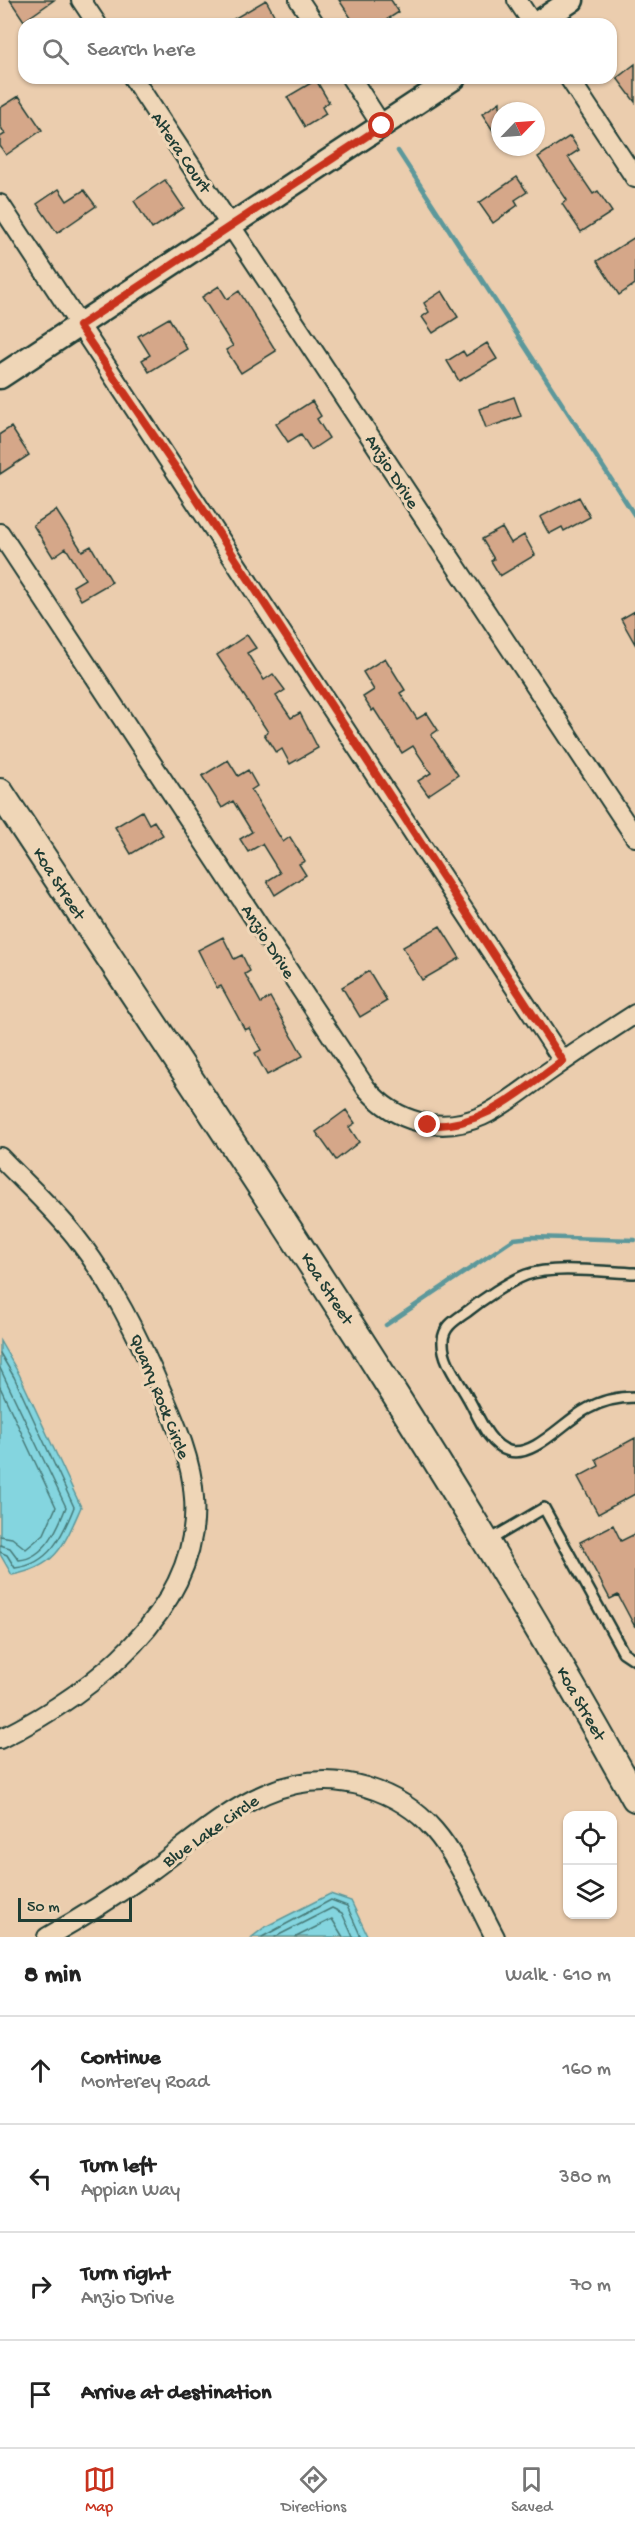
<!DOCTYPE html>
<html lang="en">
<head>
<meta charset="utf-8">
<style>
  :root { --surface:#fff; --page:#f2f2f2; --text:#222; --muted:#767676; --line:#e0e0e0; --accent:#c8321e }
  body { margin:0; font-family:"Gochi Hand",sans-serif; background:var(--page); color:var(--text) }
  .controls { position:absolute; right:18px; bottom:18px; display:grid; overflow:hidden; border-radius:12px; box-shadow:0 2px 4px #0004 }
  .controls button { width:54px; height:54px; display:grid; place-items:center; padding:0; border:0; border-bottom:2px solid var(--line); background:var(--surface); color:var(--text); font:30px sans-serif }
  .compass { position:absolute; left:491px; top:102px; width:54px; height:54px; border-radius:50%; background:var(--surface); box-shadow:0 2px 4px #0004; rotate:65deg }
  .scale { position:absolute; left:18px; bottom:15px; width:114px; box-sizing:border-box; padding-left:6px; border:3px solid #1f3d34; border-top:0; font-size:16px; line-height:21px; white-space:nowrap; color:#1f3d34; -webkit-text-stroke:4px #efd6b7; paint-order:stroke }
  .stop { position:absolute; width:18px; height:18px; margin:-14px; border:4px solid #c8321e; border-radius:50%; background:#fff }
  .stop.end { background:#c8321e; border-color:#fff; box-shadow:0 2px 6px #0008 }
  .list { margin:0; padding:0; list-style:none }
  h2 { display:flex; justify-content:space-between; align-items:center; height:78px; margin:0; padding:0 24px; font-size:26px }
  h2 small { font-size:20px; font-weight:400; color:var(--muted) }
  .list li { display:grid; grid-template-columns:39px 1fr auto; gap:18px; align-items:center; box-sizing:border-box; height:108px; padding:0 24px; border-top:2px solid var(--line) }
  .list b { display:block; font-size:22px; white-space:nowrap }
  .list p { margin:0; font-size:20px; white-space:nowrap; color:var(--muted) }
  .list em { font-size:20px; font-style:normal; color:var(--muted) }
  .icon { flex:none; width:33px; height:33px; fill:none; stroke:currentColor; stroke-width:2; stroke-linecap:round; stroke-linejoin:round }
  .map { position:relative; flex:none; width:635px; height:1937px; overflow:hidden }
  .search { position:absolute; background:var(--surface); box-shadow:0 2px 4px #0004; left:18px; right:18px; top:18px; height:66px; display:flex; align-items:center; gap:15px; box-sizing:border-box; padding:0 21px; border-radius:18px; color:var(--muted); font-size:22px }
  .sheet { height:510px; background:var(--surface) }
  nav { display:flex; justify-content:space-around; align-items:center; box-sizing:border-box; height:84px; border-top:2px solid var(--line); background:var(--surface); font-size:16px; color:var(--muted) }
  nav a { display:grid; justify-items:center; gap:3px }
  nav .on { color:var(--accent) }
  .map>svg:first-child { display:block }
  .water { fill:#84d5df; stroke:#5c989b; stroke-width:1.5 }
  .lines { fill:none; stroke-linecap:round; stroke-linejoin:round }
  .shore { stroke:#477a78; stroke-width:1.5 }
  .stream { stroke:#5c989b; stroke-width:4.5 }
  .building { fill:#d5a789; stroke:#1f3d34; stroke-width:1.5 }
  .service-casing { stroke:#1f3d34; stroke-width:14 }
  .minor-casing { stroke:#1f3d34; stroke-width:22 }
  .tertiary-casing { stroke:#1f3d34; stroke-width:27 }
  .secondary-casing { stroke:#1f3d34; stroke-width:30 }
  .service { stroke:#efd6b7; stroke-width:9 }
  .minor { stroke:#efd6b7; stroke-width:18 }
  .tertiary { stroke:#efd6b7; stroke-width:22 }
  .secondary { stroke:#efd6b7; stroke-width:26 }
  .route { stroke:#c8321e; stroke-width:8 }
  .labels { text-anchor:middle; stroke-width:6; stroke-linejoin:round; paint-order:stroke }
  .street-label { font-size:18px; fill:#1f3d34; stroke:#efd6b7 }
</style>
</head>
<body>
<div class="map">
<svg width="635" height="1937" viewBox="0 0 635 1937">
  <rect width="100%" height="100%" fill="#ebcdae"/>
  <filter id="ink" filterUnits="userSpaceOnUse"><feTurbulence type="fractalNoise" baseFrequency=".0167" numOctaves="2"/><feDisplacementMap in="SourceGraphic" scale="12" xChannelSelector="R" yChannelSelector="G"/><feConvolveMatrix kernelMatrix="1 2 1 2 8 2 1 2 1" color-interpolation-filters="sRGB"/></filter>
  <g filter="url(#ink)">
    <!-- water -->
    <path class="water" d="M0,1341L19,1374L81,1507C64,1545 57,1567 12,1575L0,1554Z
      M330,1894L351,1901L368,1937H252L265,1927Z"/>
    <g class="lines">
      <!-- shore -->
      <path class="shore" d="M0,1353L14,1377L74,1507C63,1535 49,1565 15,1568L7,1555L0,1552
        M0,1368L66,1507C58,1528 45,1558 19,1560L10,1548L0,1545
        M0,1387L56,1507L44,1534L26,1549L12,1538L0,1536
        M262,1937L331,1900L347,1906L361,1937
        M275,1937L332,1908L342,1913L353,1937
        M296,1937L332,1919L343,1937"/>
      <!-- stream -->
      <path class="stream" d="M398,151L635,516
        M386,1325L514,1239L532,1237L635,1240"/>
    </g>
    <!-- building -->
    <path class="building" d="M10,0H54L24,21Z
      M266,0L279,24H225Z
      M339,0H391L399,12L380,24H355Z
      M635,64V102L617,78Z
      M316,80L329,102L322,107L326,114L305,127L287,97Z
      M19,96L42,130L6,155L0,146V137L5,134L0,126V108Z
      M500,102V141L482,114Z
      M570,136L579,150L568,157L593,194L598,191L612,212L581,232L562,204L567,200L538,157Z
      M517,177L527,192L515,200L518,205L493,223L479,203Z
      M165,180L184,208L152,229L134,201Z
      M59,189L67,201L84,190L96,206L57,233L37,204Z
      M635,237V284L619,295L597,261Z
      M219,286L227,299L239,291L276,351L241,373L226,350L233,346L202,297Z
      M442,291L458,317L433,333L422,317L429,312L424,303Z
      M169,318L187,349L149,372L142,360L150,355L138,336Z
      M487,343L497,359L459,381L447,361L463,351L466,356Z
      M514,397L521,416L486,428L479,409Z
      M312,401L321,416L317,419L329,438L311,450L301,434L288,442L276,424Z
      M11,427L29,455L0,474V434Z
      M579,497L590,517L564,531L562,527L549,534L540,517Z
      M56,510L82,551L91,546L112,582L81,600L73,586L85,579L66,548L53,557L33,525Z
      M502,528L511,543L524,535L535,555L500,576L491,561L494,559L482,539Z
      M635,611V644L621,619Z
      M247,635L256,648L247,653L264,680L273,674L285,690L276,696L291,718L300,713L318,748L290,764L282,749L276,753L264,734L268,732L217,655Z
      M385,658L405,690L400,693L417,719L427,713L438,730L431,735L458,775L428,795L418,781L431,773L413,746L402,753L374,709L372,711L363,697L374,690L363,672Z
      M228,760L238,776L248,770L257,786L251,790L283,842L290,837L305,861L299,864L306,875L275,895L267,881L280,873L262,844L248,852L240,839L252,832L233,801L222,808L202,776Z
      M142,811L149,824L154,821L163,835L131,854L115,827Z
      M440,926L460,958L422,980L403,947Z
      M223,937L234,959L242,955L250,971L245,974L261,1003L270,997L303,1056L267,1075L255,1053L261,1050L249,1028L245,1030L221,986L217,988L198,950Z
      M369,971L387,1001L360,1017L342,987Z
      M346,1110L355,1123L349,1127L359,1142L336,1160L316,1132Z
      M635,1438V1494L598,1514L578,1477L599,1466L596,1459Z
      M613,1525L621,1541L635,1534V1627L618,1595L610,1599L580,1542Z"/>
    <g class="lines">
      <!-- service casing -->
      <g class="service-casing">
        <path id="service" d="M635,1273C606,1272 553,1265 526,1275C508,1282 483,1299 468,1311C457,1319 443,1326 443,1341C442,1361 459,1381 468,1398C478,1415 488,1445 509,1451C534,1458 565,1420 587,1409C601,1401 619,1397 635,1397
          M488,1541L544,1508L623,1652L635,1660"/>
      </g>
      <!-- minor casing -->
      <g class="minor-casing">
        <path id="minor" d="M81,0L97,24
          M299,0L315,24
          M517,0L533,24
          M133,78L635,837
          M351,78L382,126
          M569,78L635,178
          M0,204L563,1061
          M0,533L366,1088C395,1122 440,1135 482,1116C506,1105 529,1085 551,1070C578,1051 607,1032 635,1014
          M0,1157C25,1183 53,1208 75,1236C112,1283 138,1336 161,1390C176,1424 192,1461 194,1498C202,1610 89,1695 0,1739
          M47,1937C83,1917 117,1895 151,1871C217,1823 277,1761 366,1787C392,1795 416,1809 434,1830C460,1860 476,1902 495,1937"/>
      </g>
      <!-- tertiary casing -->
      <g class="tertiary-casing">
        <path id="tertiary" d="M536,24L572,0
          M0,377L454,78"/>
      </g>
      <!-- secondary casing -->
      <g class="secondary-casing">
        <path id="secondary" d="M0,792C218,1123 443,1450 635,1798"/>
      </g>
      <!-- service -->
      <use href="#service" class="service"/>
      <!-- minor -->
      <use href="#minor" class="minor"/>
      <!-- tertiary -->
      <use href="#tertiary" class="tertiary"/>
      <!-- secondary -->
      <use href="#secondary" class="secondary"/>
    </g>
  </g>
  <g class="lines" filter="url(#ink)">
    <!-- route -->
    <path class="route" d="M382,126L79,326L182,477L563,1061C522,1090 482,1129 428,1125"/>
  </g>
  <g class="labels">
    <!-- street labels -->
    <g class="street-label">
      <text transform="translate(182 152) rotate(56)" y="6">Altera Court</text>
      <text transform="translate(393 471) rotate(57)" y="6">Anzio Drive</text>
      <text transform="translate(60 883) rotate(57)" y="6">Koa Street</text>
      <text transform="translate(269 941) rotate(57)" y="6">Anzio Drive</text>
      <text transform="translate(328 1288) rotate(57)" y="6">Koa Street</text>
      <text transform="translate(161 1396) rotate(68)" y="6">Quarry Rock Circle</text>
      <text transform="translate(582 1703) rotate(60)" y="6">Koa Street</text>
      <text transform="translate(210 1830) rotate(-35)" y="6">Blue Lake Circle</text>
    </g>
  </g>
</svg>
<div class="controls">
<button><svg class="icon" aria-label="locate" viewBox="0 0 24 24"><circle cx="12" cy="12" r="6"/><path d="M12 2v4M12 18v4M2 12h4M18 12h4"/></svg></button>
<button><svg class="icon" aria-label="layers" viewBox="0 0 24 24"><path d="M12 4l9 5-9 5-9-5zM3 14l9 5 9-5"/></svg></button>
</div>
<svg class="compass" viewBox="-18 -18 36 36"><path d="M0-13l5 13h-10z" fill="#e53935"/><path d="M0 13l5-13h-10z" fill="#767676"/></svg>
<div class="scale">50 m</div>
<div class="stop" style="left:382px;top:126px"></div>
<div class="stop end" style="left:428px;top:1125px"></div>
<div class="search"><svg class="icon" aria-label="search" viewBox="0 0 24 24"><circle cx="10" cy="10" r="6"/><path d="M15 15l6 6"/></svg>Search here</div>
</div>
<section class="sheet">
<h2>8 min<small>Walk · 610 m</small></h2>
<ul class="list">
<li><svg class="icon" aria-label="ahead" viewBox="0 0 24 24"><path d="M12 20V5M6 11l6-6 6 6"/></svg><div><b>Continue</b><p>Monterey Road</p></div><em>160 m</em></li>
<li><svg class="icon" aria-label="left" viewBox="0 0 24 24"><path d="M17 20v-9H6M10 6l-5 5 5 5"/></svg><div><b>Turn left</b><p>Appian Way</p></div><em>380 m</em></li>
<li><svg class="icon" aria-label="right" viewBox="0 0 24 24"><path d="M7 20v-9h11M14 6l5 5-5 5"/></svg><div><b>Turn right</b><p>Anzio Drive</p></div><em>70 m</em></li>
<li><svg class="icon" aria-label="arrive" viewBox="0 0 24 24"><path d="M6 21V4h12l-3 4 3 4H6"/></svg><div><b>Arrive at destination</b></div></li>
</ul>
</section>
<nav>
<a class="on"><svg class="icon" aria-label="map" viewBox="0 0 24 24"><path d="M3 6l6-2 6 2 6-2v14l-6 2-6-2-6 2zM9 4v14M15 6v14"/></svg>Map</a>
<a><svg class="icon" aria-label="directions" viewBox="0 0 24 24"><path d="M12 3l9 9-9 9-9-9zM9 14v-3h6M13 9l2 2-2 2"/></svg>Directions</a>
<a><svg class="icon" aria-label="saved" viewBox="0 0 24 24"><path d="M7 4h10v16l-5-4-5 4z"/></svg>Saved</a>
</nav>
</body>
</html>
